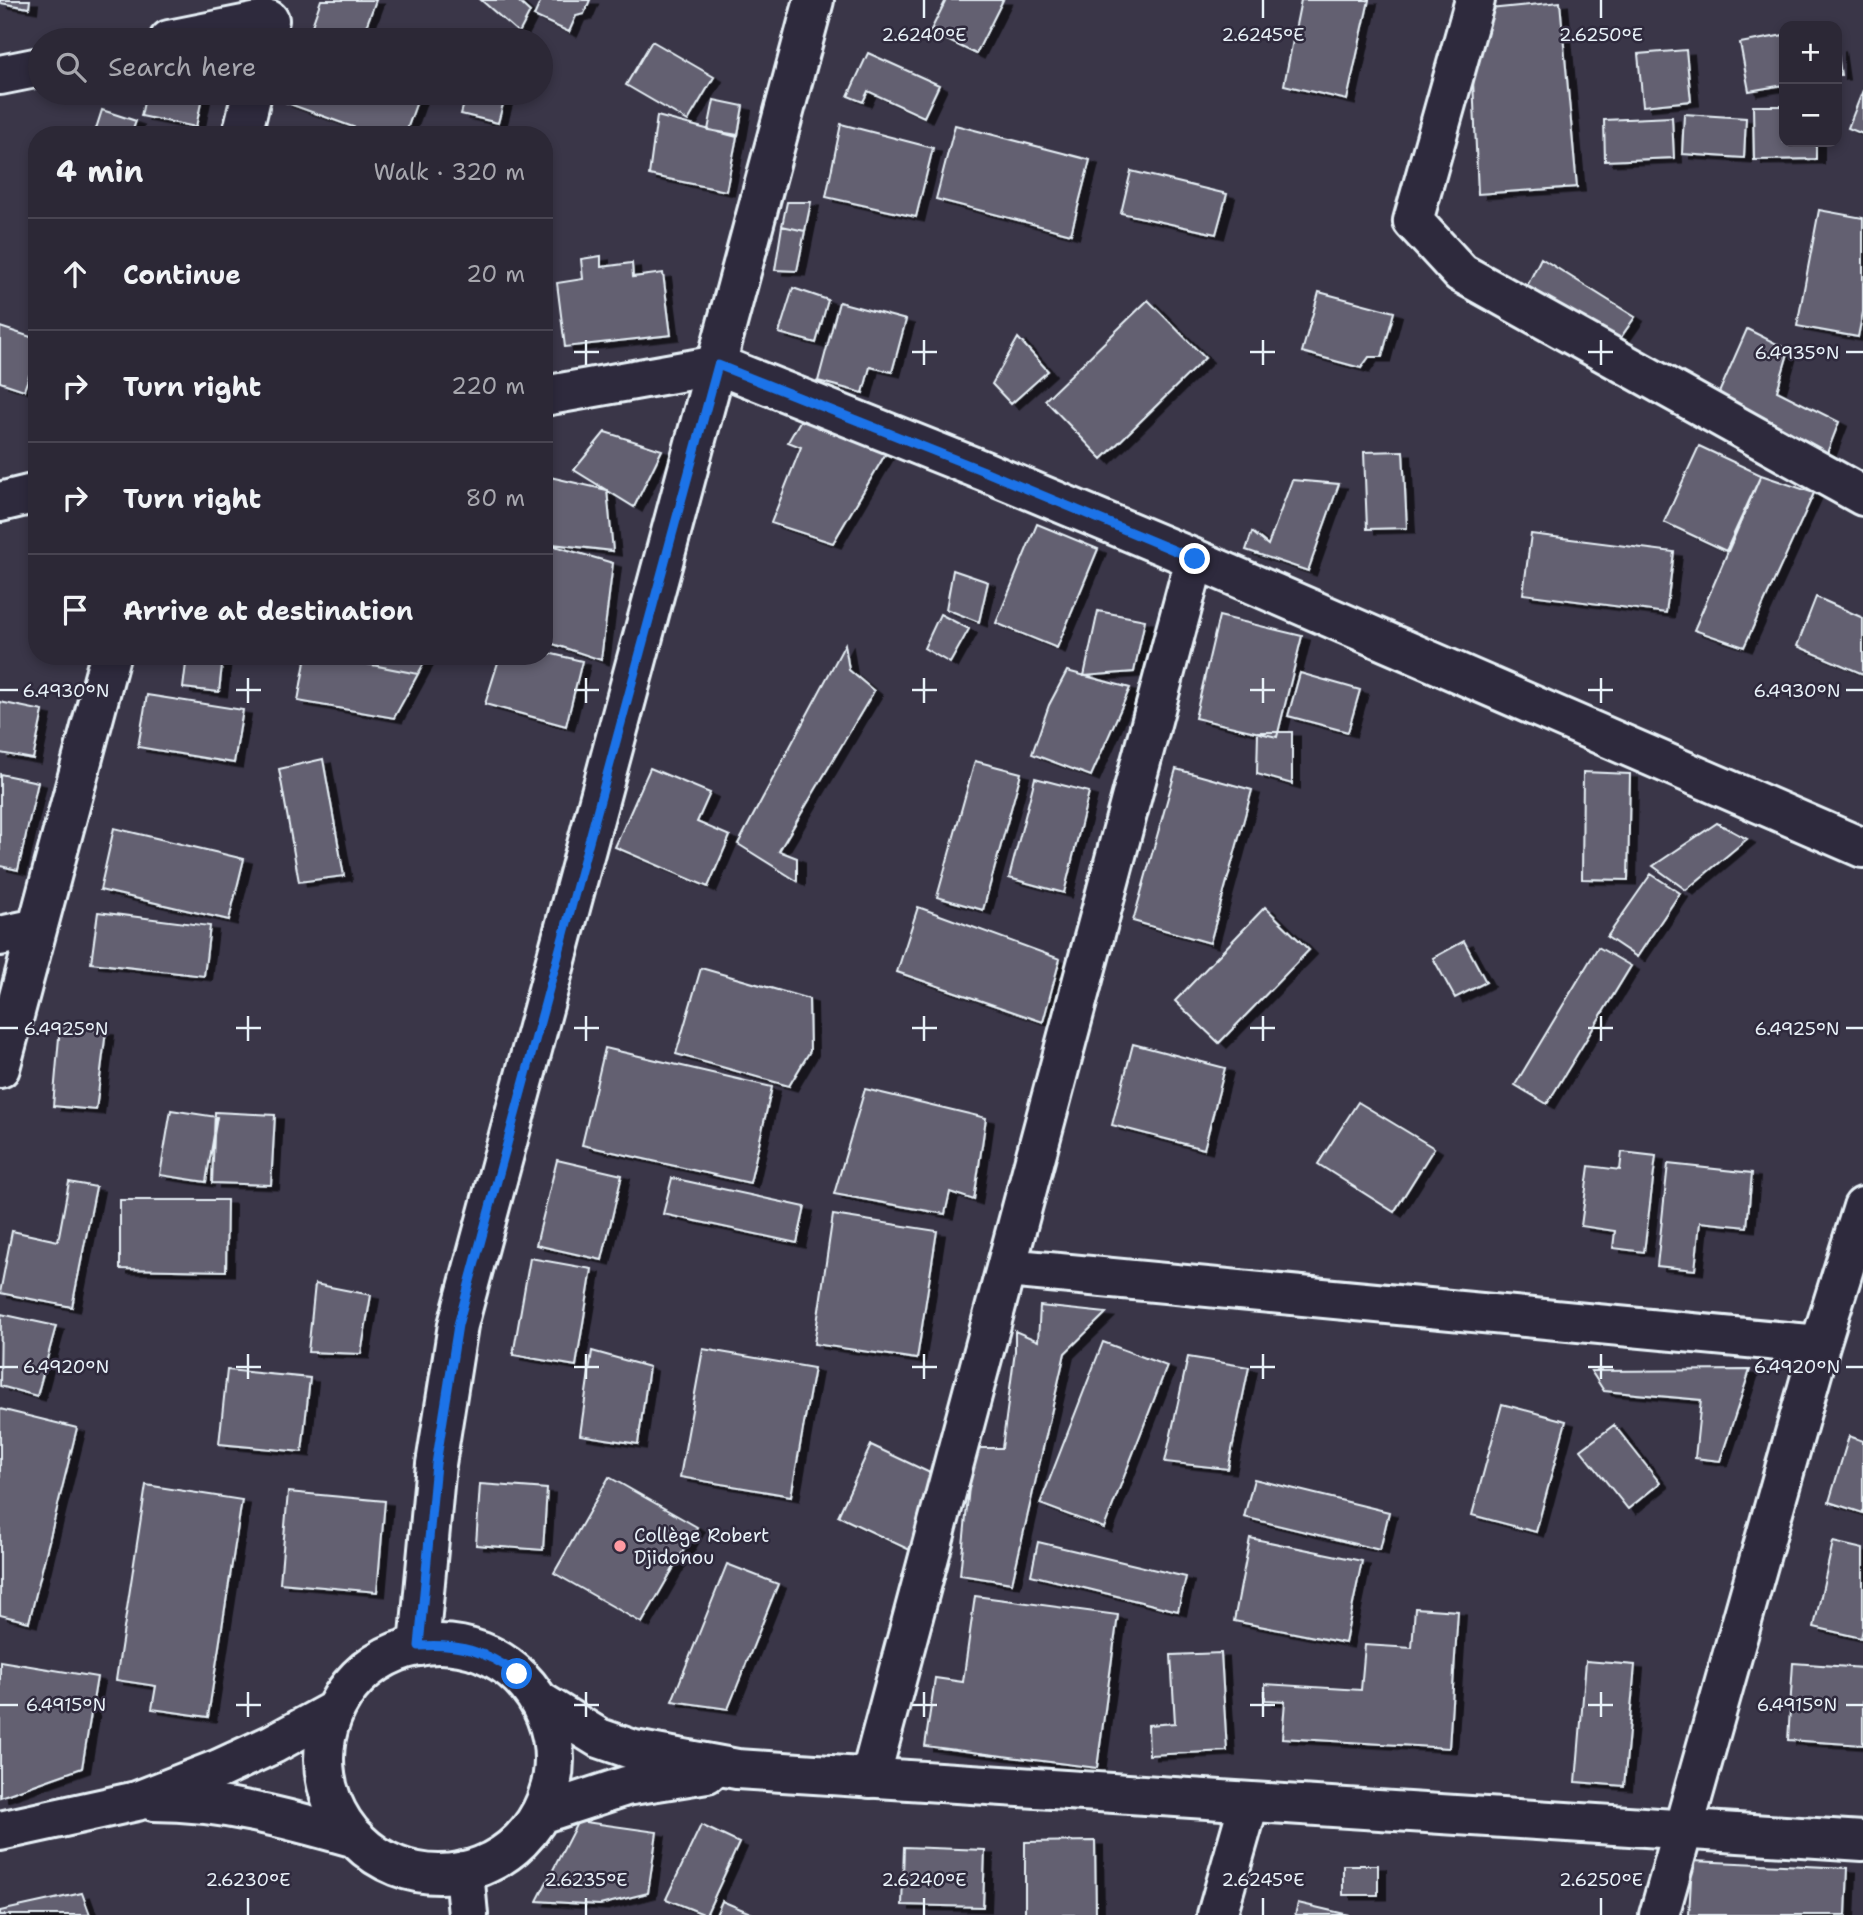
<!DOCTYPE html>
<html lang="en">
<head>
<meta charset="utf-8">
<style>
  :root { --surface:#2c2836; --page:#383442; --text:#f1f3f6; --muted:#a6a6ad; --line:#484451 }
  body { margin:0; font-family:"Shantell Sans",sans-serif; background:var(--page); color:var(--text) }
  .controls { position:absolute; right:21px; top:21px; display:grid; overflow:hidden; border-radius:14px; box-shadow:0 4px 10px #0003 }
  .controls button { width:63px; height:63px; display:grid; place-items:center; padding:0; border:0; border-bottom:2px solid var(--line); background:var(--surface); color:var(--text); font:35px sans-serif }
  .stop { position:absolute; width:21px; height:21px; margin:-16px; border:5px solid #1a73e8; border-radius:50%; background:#fff }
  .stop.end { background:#1a73e8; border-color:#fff; box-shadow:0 2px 7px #0008 }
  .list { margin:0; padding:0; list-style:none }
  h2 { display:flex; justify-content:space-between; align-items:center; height:91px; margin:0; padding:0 28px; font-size:30px }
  h2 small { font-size:23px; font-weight:400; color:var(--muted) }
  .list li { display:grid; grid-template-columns:46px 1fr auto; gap:21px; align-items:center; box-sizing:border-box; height:112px; padding:0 28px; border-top:2px solid var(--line) }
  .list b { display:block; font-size:26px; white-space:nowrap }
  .list em { font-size:23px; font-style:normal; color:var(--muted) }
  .icon { flex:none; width:38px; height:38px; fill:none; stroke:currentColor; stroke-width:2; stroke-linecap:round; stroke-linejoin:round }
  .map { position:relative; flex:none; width:1863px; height:1915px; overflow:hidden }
  .search { position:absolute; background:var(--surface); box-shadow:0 4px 10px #0003; left:28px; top:28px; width:525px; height:77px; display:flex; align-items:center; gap:18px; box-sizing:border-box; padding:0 24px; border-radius:38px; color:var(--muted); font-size:26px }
  .panel { position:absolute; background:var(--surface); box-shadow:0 4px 10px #0003; left:28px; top:126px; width:525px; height:539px; border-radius:28px }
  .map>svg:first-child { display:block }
  .building { fill:#636171; stroke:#e8f1f8; stroke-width:2; filter:url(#shadow) }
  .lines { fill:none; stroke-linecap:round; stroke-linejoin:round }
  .minor-casing { stroke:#e8f1f8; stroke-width:44 }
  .tertiary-casing { stroke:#e8f1f8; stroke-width:44 }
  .secondary-casing { stroke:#e8f1f8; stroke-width:44 }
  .minor { stroke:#2f2a3d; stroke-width:38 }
  .tertiary { stroke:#2f2a3d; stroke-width:38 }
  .secondary { stroke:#2f2a3d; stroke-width:38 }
  .route { stroke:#1a73e8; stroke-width:9 }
  .ticks { fill:none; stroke:#e8f1f8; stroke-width:2.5 }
  .poi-dot { fill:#ff9aa2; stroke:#2f2a3d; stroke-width:2.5 }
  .labels { text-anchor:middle; stroke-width:5; stroke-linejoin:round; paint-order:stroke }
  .poi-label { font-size:19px; fill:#e8f1f8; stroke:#2f2a3d; text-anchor:start }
  .ticks-label { font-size:18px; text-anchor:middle; fill:#e8f1f8; stroke:#2f2a3d; stroke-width:5; stroke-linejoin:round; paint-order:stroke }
</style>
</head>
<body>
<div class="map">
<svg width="1863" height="1915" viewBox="0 0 1863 1915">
  <defs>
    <filter id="shadow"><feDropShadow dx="8" dy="4.5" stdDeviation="0" flood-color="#0009"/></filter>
  </defs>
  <rect width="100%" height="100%" fill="#3a3648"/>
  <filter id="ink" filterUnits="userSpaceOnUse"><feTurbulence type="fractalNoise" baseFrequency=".0143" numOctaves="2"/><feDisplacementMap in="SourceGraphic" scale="14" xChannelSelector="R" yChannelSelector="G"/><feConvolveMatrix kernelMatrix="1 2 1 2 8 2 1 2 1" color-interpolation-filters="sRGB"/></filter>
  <g filter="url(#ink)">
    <!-- building -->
    <path class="building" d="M0,0H30L29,8L0,3Z
      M321,0H376L361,40H307Z
      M481,0H517L530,12L519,33Z
      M541,0H590L584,14L576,16L569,32L534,16Z
      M946,0H1003L976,54L930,32Z
      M1301,0H1369L1347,100L1284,85Z
      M1560,2L1577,187L1478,194L1470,11Z
      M1784,35V85L1749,91L1740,43Z
      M652,41L714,77L688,121L626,85Z
      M1837,47L1841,75H1837Z
      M1686,50L1691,101L1643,106L1638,54Z
      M868,53L939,85L924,117L868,91L863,102L848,96Z
      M1863,90V134L1848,128Z
      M146,93H203L196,127L141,116Z
      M287,93H420L405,135H375L284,102Z
      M467,93H506L498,123L461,114Z
      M714,100L743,106L738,135L708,130Z
      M1753,106H1784V142H1816V159L1754,160Z
      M102,110L136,121L131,135H94Z
      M1684,114L1746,118L1744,158L1682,154Z
      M657,116L737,137L726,191L649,175Z
      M1672,117L1674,158L1605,161L1604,120Z
      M841,124L933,148L916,217L826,197Z
      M955,125L1090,160L1071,234L936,199Z
      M1131,171L1227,194L1216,234L1121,213Z
      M787,202H811L805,231L782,226Z
      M1819,210L1863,218V312L1858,337L1797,326Z
      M782,226L805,231L797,271L775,270Z
      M601,256V267L632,263L633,277L663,273L671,335L565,347L557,283L583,279L581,259Z
      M1541,258L1635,317L1614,347L1526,288Z
      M793,288L828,300L816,343L779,333Z
      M1319,292L1394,312L1382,357H1369L1361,368L1302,352Z
      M1148,300L1205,358L1102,459L1045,400Z
      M839,302L906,320L892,372L870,367L863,393L818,381Z
      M0,327L37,339V354L24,390L0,382Z
      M1747,329L1789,350L1777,391L1839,422L1827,453L1718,395Z
      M1018,338L1048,371L1011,404L992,384Z
      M803,416L889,448L833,543L771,523L801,447L788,442Z
      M605,432L662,450L634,507L574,470Z
      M1699,446L1761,475L1726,551L1664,522Z
      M1403,451L1407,528L1367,529L1364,452Z
      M544,475L550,477L544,499Z
      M1761,475L1814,493L1744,647L1694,630Z
      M550,477L607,490L613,551L544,543Z
      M1292,480L1339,484L1308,571L1246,550L1252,532L1268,545Z
      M1037,524L1098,549L1057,648L996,623Z
      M1531,534L1674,552L1666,613L1523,594Z
      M544,543L613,563L601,660L544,641Z
      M953,570L988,582L979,622L946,609Z
      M1816,597L1863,618V674L1797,646Z
      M1098,611L1145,620L1134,672L1084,676Z
      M940,614L969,629L950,663L924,648Z
      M1219,616L1302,636L1277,737L1195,718Z
      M845,644L849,670L874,691L779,851L797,858V881L738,844Z
      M544,652L582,661L566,726L485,704L500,656H544Z
      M187,656H223L219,692L183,688Z
      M306,656H326L418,674L394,718L298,701Z
      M361,656H428L418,674L363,663Z
      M1067,671L1130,688L1091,776L1032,754L1049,705Z
      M1300,673L1360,690L1348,732L1288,716Z
      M147,695L243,710L234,763L138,747Z
      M0,702L43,711L33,759L0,753Z
      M1258,732H1292V784L1257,774Z
      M323,759L344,876L299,882L279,769Z
      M975,761L1021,773L983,910L937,897Z
      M650,768L710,793L697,822L730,836L708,887L615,847Z
      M1176,769L1252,790L1210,943L1133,921Z
      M1583,772L1630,774L1628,880L1582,879Z
      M0,774L38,782L18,870L0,866Z
      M1035,778L1089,792L1064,893L1009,878Z
      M1717,823L1747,839L1686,890L1653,866Z
      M114,828L244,859L229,920L100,890Z
      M1651,874L1680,893L1637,957L1607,937Z
      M918,907L1060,959L1043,1022L897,972Z
      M1265,907L1309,950L1219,1043L1175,1001Z
      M98,912L210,926L204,976L91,963Z
      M1464,941L1486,982L1455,998L1433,958Z
      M1598,947L1631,966L1547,1104L1515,1085Z
      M701,968L809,999L810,1051L789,1086L676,1054Z
      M60,1026L106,1031L96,1110L53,1106Z
      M1133,1044L1225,1068L1204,1149L1112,1125Z
      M605,1048L772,1087L750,1183L582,1145Z
      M865,1089L986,1118L974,1200L950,1192L945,1214L834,1194Z
      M1358,1102L1434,1148L1394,1212L1318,1164Z
      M171,1110L217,1117L206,1182L160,1175Z
      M215,1112L275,1115L271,1185L212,1183Z
      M1622,1152L1656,1156L1644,1252L1613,1248L1615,1231L1581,1226L1589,1166L1620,1170Z
      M557,1160L622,1175L602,1260L536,1245Z
      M1668,1164L1752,1173L1747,1227L1700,1222L1695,1270L1657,1266Z
      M672,1178L805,1207L797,1243L663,1214Z
      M69,1182L96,1187L72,1307L0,1293L12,1231L58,1241Z
      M120,1200H227L226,1271L120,1269Z
      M833,1215L937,1231L917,1359L814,1344Z
      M530,1258L592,1269L576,1366L513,1355Z
      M315,1284L371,1295L361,1354L308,1352Z
      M1040,1306L1106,1313L1065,1353L1012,1583L960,1575L973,1448H1002L1015,1351V1331L1038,1341Z
      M1,1314L56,1326L37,1396L0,1386Z
      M1103,1342L1167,1366L1104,1528L1040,1504Z
      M703,1349L814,1368L791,1496L680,1477Z
      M592,1351L649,1367L638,1444L580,1435Z
      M1188,1357L1249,1367L1228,1469L1165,1462Z
      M227,1370L310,1378L302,1452L219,1444Z
      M1750,1370L1720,1461L1695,1458L1701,1400L1604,1391L1591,1371Z
      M1502,1404L1566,1421L1536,1532L1472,1515Z
      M0,1409L77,1428L29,1622L0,1615Z
      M1614,1425L1660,1483L1628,1509L1581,1450Z
      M1849,1436L1863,1441V1513L1829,1502Z
      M871,1445L947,1481L914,1552L838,1516Z
      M609,1477L697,1527L642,1623L554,1573Z
      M1254,1479L1389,1512L1380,1550L1244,1517Z
      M480,1484L547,1489L543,1550L476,1545Z
      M146,1485L242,1500L208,1717L152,1709L156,1686L116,1680Z
      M288,1492L385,1501L377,1592L280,1583Z
      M1250,1538L1362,1561L1345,1643L1234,1621Z
      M1038,1542L1186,1577L1178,1611L1031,1575Z
      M1833,1542L1863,1549V1629L1861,1638L1814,1627Z
      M727,1564L778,1584L728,1709L672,1701Z
      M975,1596L1118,1615L1097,1768L925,1746L935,1678L963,1682Z
      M1415,1608L1458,1611L1449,1748L1282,1738L1285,1701L1265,1700V1684L1361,1690L1365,1645L1412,1648Z
      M1221,1653L1227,1751L1149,1755L1148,1725L1175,1723L1171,1655Z
      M0,1661L97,1677L82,1768L0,1797Z
      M1586,1661L1635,1665L1624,1786L1576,1782Z
      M1793,1663L1863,1668V1745L1788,1740Z
      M578,1821L657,1832L648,1893L600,1905L537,1901Z
      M701,1825L739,1843L706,1915L666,1899Z
      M1095,1841L1096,1915H1025V1842Z
      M904,1847L985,1850L983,1907L902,1905Z
      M1692,1861L1848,1868L1846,1915H1689Z
      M1343,1865H1378V1895H1343Z
      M82,1893L90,1915H0V1911Z
      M722,1901L755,1915H716Z
      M1298,1903L1349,1915H1295Z"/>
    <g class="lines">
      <!-- minor casing -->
      <g class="minor-casing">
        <path id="minor" d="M1475,0L1413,221L1461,273L1863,496
          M169,40L269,20
          M0,75L40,67
          M242,135L252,93
          M544,396L718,365L984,471L1195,559L1863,848
          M0,502L37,493
          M0,936L37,928
          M0,1068L110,656
          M1006,1268L1820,1345
          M870,1778L1195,559
          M1217,1915L1249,1803
          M1659,1915L1820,1345L1863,1207"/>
      </g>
      <!-- tertiary casing -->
      <g class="tertiary-casing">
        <path id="tertiary" d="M419,1646L436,1464L458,1325L814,0
          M464,1871L468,1915"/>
      </g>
      <!-- secondary casing -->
      <g class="secondary-casing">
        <path id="secondary" d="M324 1759a115 115 0 1 1 230 0a115 115 0 1 1-230 0Z
          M539,1701L599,1738L634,1750L737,1769L1863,1841
          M153,1801C224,1801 289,1819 356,1838
          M540,1814L626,1786L707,1773
          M0,1831L137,1801L219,1769L273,1744L335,1710"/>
      </g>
      <!-- minor -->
      <use href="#minor" class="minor"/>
      <!-- tertiary -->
      <use href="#tertiary" class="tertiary"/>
      <!-- secondary -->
      <use href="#secondary" class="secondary"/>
    </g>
  </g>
  <g class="lines" filter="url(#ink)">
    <!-- route -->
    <path class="route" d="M517,1674C487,1651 457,1643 419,1646L436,1464L458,1325L718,365L984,471L1195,559"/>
  </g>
  <!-- ticks -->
  <path class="ticks" d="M924,0V18M1263,0V18M1601,0V18M586,340V365M924,340V365M1263,340V365M1601,340V365M574,352H599M912,352H937M1250,352H1275M1588,352H1613M1846,352H1863M248,678V703M586,678V703M924,678V703M1263,678V703M1601,678V703M0,690H18M236,690H261M574,690H599M912,690H937M1250,690H1275M1588,690H1613M1846,690H1863M248,1016V1041M586,1016V1041M924,1016V1041M1263,1016V1041M1601,1016V1041M0,1028H18M236,1028H261M574,1028H599M912,1028H937M1250,1028H1275M1588,1028H1613M1846,1028H1863M248,1354V1379M586,1354V1379M924,1354V1379M1263,1354V1379M1601,1354V1379M0,1367H18M236,1367H261M574,1367H599M912,1367H937M1250,1367H1275M1588,1367H1613M1846,1367H1863M248,1692V1717M586,1692V1717M924,1692V1717M1263,1692V1717M1601,1692V1717M0,1705H18M236,1705H261M574,1705H599M912,1705H937M1250,1705H1275M1588,1705H1613M1846,1705H1863M248,1898V1915M586,1898V1915M924,1898V1915M1263,1898V1915M1601,1898V1915"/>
  <!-- markers -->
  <circle class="poi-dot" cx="620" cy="1546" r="7"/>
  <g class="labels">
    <!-- poi labels -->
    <g class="poi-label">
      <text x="634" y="1542">Collège Robert<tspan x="634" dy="22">Djidonou</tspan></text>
    </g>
  </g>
  <g class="ticks-label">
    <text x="924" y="41">2.6240°E</text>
    <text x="1263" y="41">2.6245°E</text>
    <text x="1601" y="41">2.6250°E</text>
    <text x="1797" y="359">6.4935°N</text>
    <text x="66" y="697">6.4930°N</text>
    <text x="1797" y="697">6.4930°N</text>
    <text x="66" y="1035">6.4925°N</text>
    <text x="1797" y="1035">6.4925°N</text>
    <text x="66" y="1373">6.4920°N</text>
    <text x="1797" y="1373">6.4920°N</text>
    <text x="66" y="1711">6.4915°N</text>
    <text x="1797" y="1711">6.4915°N</text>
    <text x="248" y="1886">2.6230°E</text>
    <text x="586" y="1886">2.6235°E</text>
    <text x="924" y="1886">2.6240°E</text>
    <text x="1263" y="1886">2.6245°E</text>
    <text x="1601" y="1886">2.6250°E</text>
  </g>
</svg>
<div class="controls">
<button>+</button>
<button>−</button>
</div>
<div class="stop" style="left:517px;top:1674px"></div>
<div class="stop end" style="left:1195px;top:559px"></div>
<div class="search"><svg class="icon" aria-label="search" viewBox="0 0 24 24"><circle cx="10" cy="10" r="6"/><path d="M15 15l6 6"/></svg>Search here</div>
<section class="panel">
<h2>4 min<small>Walk · 320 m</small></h2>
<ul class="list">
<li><svg class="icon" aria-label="ahead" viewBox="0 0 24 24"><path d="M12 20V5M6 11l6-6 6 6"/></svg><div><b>Continue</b></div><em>20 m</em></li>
<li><svg class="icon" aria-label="right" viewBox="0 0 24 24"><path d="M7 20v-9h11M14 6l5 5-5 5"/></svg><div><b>Turn right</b></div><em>220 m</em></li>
<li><svg class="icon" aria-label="right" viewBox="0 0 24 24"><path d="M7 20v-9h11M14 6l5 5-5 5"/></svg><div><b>Turn right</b></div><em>80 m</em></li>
<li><svg class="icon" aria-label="arrive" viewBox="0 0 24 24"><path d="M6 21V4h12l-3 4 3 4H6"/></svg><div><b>Arrive at destination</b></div></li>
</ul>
</section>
</div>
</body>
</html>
